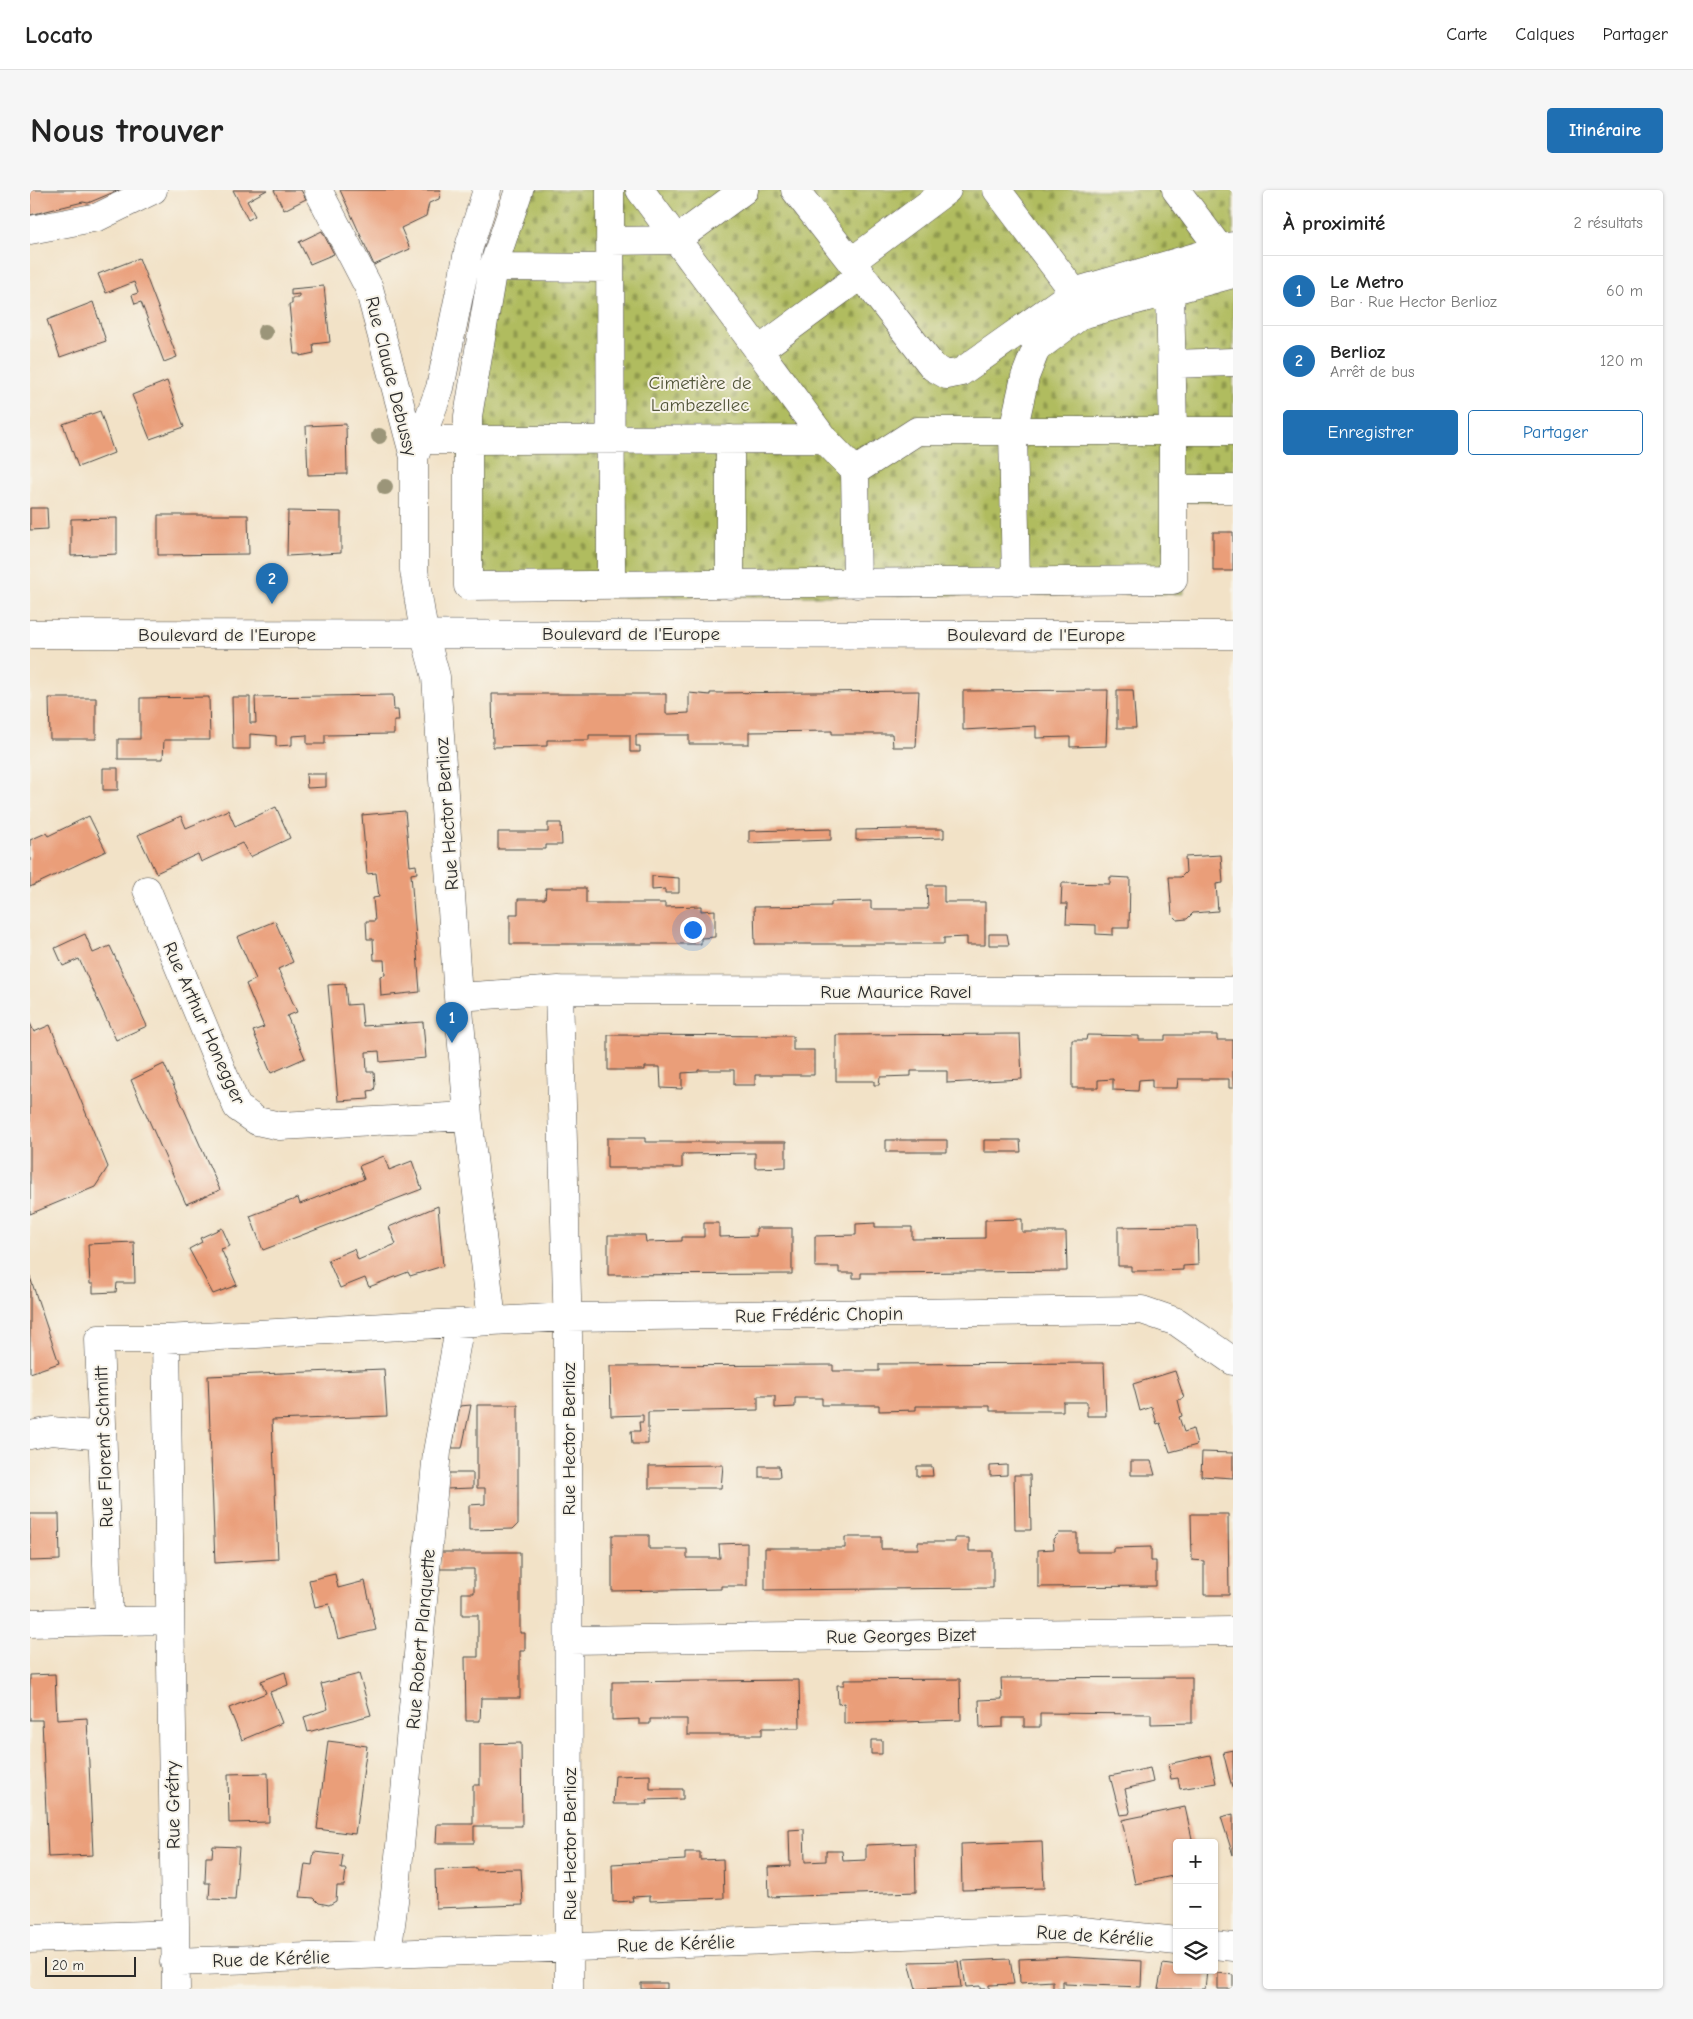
<!DOCTYPE html>
<html lang="fr">
<head>
<meta charset="utf-8">
<style>
  :root { --surface:#fff; --page:#f6f6f6; --text:#222; --muted:#767676; --line:#e0e0e0; --accent:#1f6fb2 }
  body { margin:0; font-family:"Comic Neue",sans-serif; background:var(--page); color:var(--text) }
  .controls { position:absolute; right:15px; bottom:15px; display:grid; overflow:hidden; border-radius:5px; box-shadow:0 1px 4px #0004 }
  .controls button { width:45px; height:45px; display:grid; place-items:center; padding:0; border:0; border-bottom:1px solid var(--line); background:var(--surface); color:var(--text); font:25px sans-serif }
  .scale { position:absolute; left:15px; bottom:12px; width:91px; box-sizing:border-box; padding-left:5px; border:2px solid #2b2b2b; border-top:0; font-size:14px; line-height:18px; white-space:nowrap; color:#2b2b2b; -webkit-text-stroke:4px #f7f3e8; paint-order:stroke }
  .you { position:absolute; left:662px; top:739px; width:18px; height:18px; margin:-12px; border:4px solid #fff; border-radius:50%; background:#1a73e8; box-shadow:0 0 0 8px #1a73e833 }
  .badge { display:grid; place-items:center; width:32px; height:32px; border-radius:50%; background:var(--accent); color:#fff; font-size:16px; font-weight:700 }
  .pin { position:absolute; translate:-50% -41px; filter:drop-shadow(0 1px 2px #0008) }
  .pin::after { content:''; position:absolute; top:26px; width:18px; height:15px; background:inherit; clip-path:polygon(0 0,100% 0,50% 100%) }
  .list { margin:0; padding:0; list-style:none }
  h2 { display:flex; justify-content:space-between; align-items:center; height:65px; margin:0; padding:0 20px; font-size:21px }
  h2 small { font-size:16px; font-weight:400; color:var(--muted) }
  .list li { display:grid; grid-template-columns:32px 1fr auto; gap:15px; align-items:center; box-sizing:border-box; height:70px; padding:0 20px; border-top:1px solid var(--line) }
  .list b { display:block; font-size:19px; white-space:nowrap }
  .list p { margin:0; font-size:16px; white-space:nowrap; color:var(--muted) }
  .list em { font-size:16px; font-style:normal; color:var(--muted) }
  .actions { display:flex; gap:10px; padding:15px 20px }
  .actions a { flex:1; padding:11px 0; border:1px solid var(--accent); border-radius:5px; text-align:center; font-size:18px; color:var(--accent) }
  .actions .main { background:var(--accent); color:#fff }
  .icon { flex:none; width:28px; height:28px; fill:none; stroke:currentColor; stroke-width:2; stroke-linecap:round; stroke-linejoin:round }
  .map { position:relative; flex:none; width:1203px; height:1799px; overflow:hidden; border-radius:5px }
  header { display:flex; align-items:center; gap:30px; box-sizing:border-box; height:70px; padding:0 25px; background:var(--surface); border-bottom:1px solid var(--line) }
  header strong { font-size:24px }
  nav { display:flex; gap:28px; margin-inline-start:auto; font-size:18px }
  .intro { display:flex; align-items:center; justify-content:space-between; box-sizing:border-box; height:120px; padding:0 30px }
  h1 { margin:0; font-size:35px }
  .button { padding:12px 22px; border-radius:5px; background:var(--accent); color:#fff; font-size:18px; font-weight:700 }
  main { display:flex; gap:30px; padding:0 30px }
  aside { flex:1; background:var(--surface); border-radius:5px; box-shadow:0 1px 4px #0004 }
  .map>svg:first-child { display:block }
  .cemetery { fill:url(#cemetery-stones); stroke:#6e7444 }
  .building { fill:#ea9e79 }
  .lines { fill:none; stroke-linecap:round; stroke-linejoin:round }
  .minor-casing { stroke:#494642; stroke-width:29 }
  .major-casing { stroke:#494642; stroke-width:29 }
  .minor { stroke:#fff; stroke-width:28 }
  .major { stroke:#fff; stroke-width:28 }
  .tree { fill:#9b9579 }
  .labels { text-anchor:middle; stroke-width:4; stroke-linejoin:round; paint-order:stroke }
  .street-label { font-size:19px; fill:#2b2b2b; stroke:#f7f3e8 }
  .park-label { font-size:19px; fill:#53563a; stroke:#f7f3e8 }
</style>
</head>
<body>
<header>
<strong>Locato</strong>
<nav><a>Carte</a><a>Calques</a><a>Partager</a></nav>
</header>
<div class="intro"><h1>Nous trouver</h1><a class="button">Itinéraire</a></div>
<main>
<div class="map">
<svg width="1203" height="1799" viewBox="0 0 1203 1799">
  <defs>
    <pattern id="cemetery-stones" width="16" height="16" patternUnits="userSpaceOnUse" patternTransform="scale(1.25)"><rect width="16" height="16" fill="#b0bc5e"/><path d="M2 7V4a2 2 0 0 1 4 0v3zM10 15v-3a2 2 0 0 1 4 0v3z" fill="#8f994e"/></pattern>
  </defs>
  <rect width="100%" height="100%" fill="#f7f3e8"/>
  <filter id="ink" filterUnits="userSpaceOnUse"><feTurbulence type="fractalNoise" baseFrequency=".02" numOctaves="2"/><feDisplacementMap in="SourceGraphic" scale="10" xChannelSelector="R" yChannelSelector="G"/><feConvolveMatrix kernelMatrix="1 2 1 2 8 2 1 2 1" color-interpolation-filters="sRGB"/></filter>
  <filter id="wash" filterUnits="userSpaceOnUse"><feTurbulence type="fractalNoise" baseFrequency=".0096" numOctaves="4" result="noise"/><feDisplacementMap in="SourceGraphic" scale="20" xChannelSelector="R" yChannelSelector="G"/><feGaussianBlur stdDeviation="1.12" result="paint"/><feColorMatrix in="noise" values="0 0 0 0 0 0 0 0 0 0 0 0 0 0 0 0 0 1.4 0 .05"/><feComposite in="paint" operator="in"/></filter>
  <g filter="url(#wash)">
    <rect width="100%" height="100%" fill="#f2e2c7"/>
    <!-- cemetery -->
    <path class="cemetery" d="M481,0H1203V312H1152L1154,404L442,408L427,260Z"/>
    <g id="blocks">
      <!-- building -->
      <path class="building" d="M0,0H89L58,13L53,12L0,25Z
        M203,0H237L217,11L225,26L218,30Z
        M244,0H271L276,9L254,20Z
        M310,0H411L409,9L399,13L396,26L371,38L380,59L344,75Z
        M292,41L304,64L280,74L269,52Z
        M109,68L147,167L134,172L111,112L105,114L102,105L108,103L104,92L76,103L68,84Z
        M294,96L300,152L283,154L284,163L270,166V164H264L259,114H262V108H269V104L261,105V99Z
        M63,112L76,151L30,167L17,130Z
        M137,191L154,237L120,249L102,205Z
        M70,221L84,263L48,277L33,234Z
        M316,234L317,284L278,285L276,236Z
        M0,318H17L18,339L0,340Z
        M258,321L311,322V363L257,366Z
        M128,325H218L219,364L128,365Z
        M87,328V364L41,366V329Z
        M1183,342H1203V381H1183Z
        M1078,500L1076,556L1040,557V547L1006,548V536L933,540V501Z
        M1087,500H1103L1106,538H1087Z
        M889,501L886,557H863L862,544H802V541L719,542V554H659V545H606V556H610V562H600V545H559V550H517V556L463,557V554L462,504H636V524H641L659,523V503L680,505V503Z
        M363,505L364,520H368L369,531H364V544L295,545V554H277V545L262,546V555L246,556V546L220,544V559H203L202,507H220V533H226L225,507Z
        M179,507L180,550H134L133,569H88V549H110V508Z
        M19,508H66V549H20Z
        M73,578H88V600H73Z
        M276,584H296V597L277,598Z
        M246,617L260,648L220,667L212,653L171,672L168,664L126,683L108,645L151,626L156,638L198,620L205,636Z
        M375,621L380,676L386,675L387,683L381,684L390,802L351,806L350,786L355,785L354,770H344L343,749H337L336,731H345L343,708L349,707L346,683L337,684L332,625Z
        M59,626L76,661L0,697V650L16,643L18,646Z
        M518,633H531L532,655H516V659H468V642H518Z
        M801,639V650L719,653V641Z
        M876,639H914V648L826,650V640Z
        M1191,665L1193,693L1186,694L1188,721L1163,723L1157,729L1147,730L1142,725L1139,687H1151L1156,682L1155,667Z
        M622,686L649,688V703H635V699L622,700Z
        M1080,687L1100,688L1099,738H1083V745L1066,744V735L1036,734L1037,714H1031L1032,693L1080,694Z
        M897,695H914V712H955V755H937V747L914,748V754H725L724,717L801,716V712L841,711V719H898Z
        M516,698H556V713H635V717L671,716V721L685,720V747L671,748V754H480V724H488V709H515Z
        M245,731L263,772L248,779L267,822L257,826L275,868L241,883L223,841L234,837L216,794L226,789L207,747Z
        M55,744L63,763L80,756L117,836L86,850L49,769L33,776L25,758Z
        M959,744H977L979,755H959Z
        M315,794L317,815L331,814L333,836L393,832L396,868L350,872L349,861L336,862L337,882H344L345,896L344,900L338,901L339,909L308,911L298,795Z
        M0,833L4,842L20,835L78,977L65,997L0,1024Z
        M990,844L992,889L917,893V881H881V886L850,887L849,895H844V891H806V845Z
        M578,845L763,846V860H784V885H725V895H704V880H668V882L652,883V899L631,898L630,877H615V880H578Z
        M1057,845L1109,846V850H1135V845H1187V850H1203V898H1199V889H1148L1147,898H1122V889L1109,890L1108,901L1083,900V889L1068,890V898H1042V850H1056Z
        M134,874L190,1000L156,1014L101,890Z
        M577,948H615V952H756V977L725,978V963L652,964V978H577Z
        M856,950H917V962H856Z
        M954,950H990L991,962H954Z
        M354,966L359,980L382,971L392,999L233,1060L220,1026L268,1008L270,1014L334,989L329,976Z
        M408,1016L413,1076L380,1086L378,1082L339,1097L335,1088L310,1098L298,1070L324,1059L328,1070L366,1054L359,1037Z
        M992,1029V1042H1036L1037,1081L845,1083H831V1088H823V1083H809V1077H785V1046L826,1045V1034L845,1033V1037H882V1049L955,1048V1030Z
        M674,1033H689V1047L726,1046V1038H762V1084L578,1085V1045H615L616,1052L652,1051V1047H674Z
        M1167,1036L1168,1075L1153,1076V1080L1127,1081H1101V1076H1088V1037Z
        M192,1038L200,1056L191,1059L207,1095L183,1104L159,1059L172,1052L170,1048Z
        M104,1052L105,1093H87L86,1102L63,1103V1094H60L58,1054Z
        M0,1087L29,1173L0,1183Z
        M1074,1173L1076,1226H1057V1212H1033V1221H960V1216H886V1220L849,1221V1215H792V1208H765V1217L745,1218V1206H728V1220L618,1222V1254H602L601,1241H610L609,1232H613V1225L581,1226L580,1176L803,1175V1181H849V1174Z
        M354,1179L357,1226L242,1230L248,1369L185,1373L178,1186Z
        M1145,1181L1154,1208L1148,1210L1152,1226L1149,1227L1154,1242L1163,1239L1167,1255L1140,1262L1130,1233L1127,1234L1122,1217L1110,1221L1103,1194Z
        M441,1215L432,1258H422L430,1216Z
        M447,1215H488V1334L483,1339L439,1340V1315L455,1314V1298H447Z
        M1172,1262L1203,1263V1288L1171,1286Z
        M1101,1271H1121L1125,1285H1101Z
        M693,1275L691,1298H619V1276Z
        M977,1275V1285L960,1286V1276Z
        M729,1276H749L750,1287H729Z
        M887,1276H902L903,1286H887Z
        M418,1283H443V1298L416,1299Z
        M984,1285H1000L1001,1340H985Z
        M0,1324H29L30,1370L0,1371Z
        M1161,1324H1198L1199,1405H1174V1371L1162,1370Z
        M1029,1343H1047V1362H1083V1358L1121,1357V1371H1126V1396L1008,1397V1360L1024,1359L1023,1349Z
        M582,1345H619V1359H657V1368H690L689,1354L717,1353V1396H691V1399L582,1401Z
        M815,1347H851V1359H888V1352H925V1348H939V1361H963V1398L735,1400V1358H815Z
        M411,1362H490V1443H495V1461H490V1508H451L450,1531H436L435,1467H448V1425H432V1403H444V1379H410Z
        M305,1384L308,1398L335,1391L346,1440L308,1449L299,1414L285,1417L279,1390Z
        M255,1482L258,1495L240,1502L252,1533L212,1550L199,1518L236,1503L231,1491Z
        M25,1484L27,1530L57,1528L63,1665L18,1667L12,1530H0V1485Z
        M329,1484L341,1525L278,1542L274,1527L298,1519L291,1494Z
        M1162,1487V1533L1121,1534V1524L1010,1523V1537H994V1528H973V1537L950,1538L949,1510L972,1509L971,1488Z
        M930,1489L931,1530L814,1534V1513L808,1514L807,1495H814V1490Z
        M769,1490L770,1538H732V1545H657V1529H620V1534H609V1529L582,1530V1492Z
        M841,1550H852V1564H841Z
        M298,1551L337,1556L325,1644L287,1639Z
        M491,1553L492,1636H444V1653H406L407,1634H443V1595H450V1554Z
        M1203,1560V1597H1202L1193,1562Z
        M1180,1565L1186,1593L1150,1599L1148,1588L1141,1589L1138,1574Z
        M1120,1578L1123,1592L1095,1599L1100,1621L1099,1624L1090,1625L1080,1586Z
        M238,1583L239,1632L199,1633L198,1584Z
        M620,1585V1599H653V1609L616,1610L617,1614H583L585,1586Z
        M1155,1617L1163,1653H1147V1685L1105,1694L1092,1630Z
        M1203,1624V1665L1191,1627Z
        M774,1639L775,1672L796,1671V1661H812L813,1671L836,1670V1655L885,1653L886,1702L739,1707L738,1677L760,1676L759,1640Z
        M1012,1651L1014,1698L932,1700L931,1654Z
        M183,1656L209,1657L205,1710L179,1709L180,1693H175L176,1667H182Z
        M284,1662L313,1665L311,1679H316L314,1696H307L306,1711L299,1715L289,1713L284,1708L270,1707L275,1674L282,1675Z
        M655,1662H670V1670L693,1669L694,1708L620,1711V1706L602,1707L603,1711L583,1712L582,1674L655,1670Z
        M446,1678V1680L491,1679L493,1715L406,1718L405,1680Z
        M1036,1767L1112,1771L1111,1797L1035,1794V1791H1033V1799H1023V1791L990,1793L989,1769Z
        M980,1769L984,1794L959,1795V1799H950V1796L936,1797L932,1771Z
        M928,1771L931,1797L886,1799L879,1772Z
        M1133,1774L1147,1776V1780L1177,1781L1175,1799H1128Z
        M1188,1783L1203,1785V1799H1188Z
        M611,1793H637V1799H611Z"/>
    </g>
  </g>
  <g filter="url(#ink)">
    <use href="#blocks" fill-opacity="0" stroke="#494642" stroke-width="1"/>
    <g class="lines">
      <!-- minor casing -->
      <g class="minor-casing">
        <path id="minor" d="M288,0L339,98L384,267V380L394,443L406,487L428,807L438,926L462,1131
          M580,0L581,395
          M610,0L794,249
          M765,0L903,177L917,185L931,182L1044,102L1203,56
          M967,0L1044,102
          M1146,0L1190,59
          M0,40L68,27L123,0
          M580,51L646,50L714,0
          M821,72L917,0
          M463,77L579,78
          M1140,101L1143,241H1203
          M728,161L831,85
          M1142,174L1203,172
          M887,241H1143V390L438,396V250L794,249L825,281Z
          M700,249V395
          M390,250H438V226L463,77L489,0
          M385,265L410,198L439,57L457,0
          M825,281L827,394
          M1143,299H1203
          M986,392L983,241L995,187L1006,159L1051,125L1203,84
          M117,700L207,917L227,931L250,936L438,926
          M529,800L538,1145L539,1799
          M428,807L529,800L1203,801
          M136,1149L146,1799
          M0,1245L22,1241L72,1246
          M79,1431L69,1149H136L537,1127L1112,1120L1147,1132L1203,1171
          M0,1433L139,1430
          M539,1450L1203,1441
          M0,1749L145,1744
          M1184,1755L1203,1757
          M357,1765L367,1688L407,1262L430,1134
          M144,1772L1034,1739L1147,1751"/>
      </g>
      <!-- major casing -->
      <g class="major-casing">
        <path id="major" d="M0,444L1203,445"/>
      </g>
      <!-- minor -->
      <use href="#minor" class="minor"/>
      <!-- major -->
      <use href="#major" class="major"/>
    </g>
    <!-- trees -->
    <g class="tree">
      <circle cx="235" cy="142" r="8"/>
      <circle cx="349" cy="246" r="8"/>
      <circle cx="355" cy="297" r="8"/>
    </g>
  </g>
  <g class="labels">
    <!-- street labels -->
    <g class="street-label">
      <text transform="translate(362 186) rotate(76)" y="7">Rue Claude Debussy</text>
      <text x="601" y="450">Boulevard de l'Europe</text>
      <text x="197" y="451">Boulevard de l'Europe</text>
      <text x="1006" y="451">Boulevard de l'Europe</text>
      <text transform="translate(416 624) rotate(-94)" y="7">Rue Hector Berlioz</text>
      <text x="866" y="808">Rue Maurice Ravel</text>
      <text transform="translate(175 833) rotate(66)" y="7">Rue Arthur Honegger</text>
      <text transform="translate(789 1124) rotate(-1)" y="7">Rue Frédéric Chopin</text>
      <text transform="translate(538 1249) rotate(-90)" y="7">Rue Hector Berlioz</text>
      <text transform="translate(73 1257) rotate(-92)" y="7">Rue Florent Schmitt</text>
      <text transform="translate(871 1445) rotate(-1)" y="7">Rue Georges Bizet</text>
      <text transform="translate(390 1449) rotate(-85)" y="7">Rue Robert Planquette</text>
      <text transform="translate(142 1615) rotate(-91)" y="7">Rue Grétry</text>
      <text transform="translate(539 1654) rotate(-90)" y="7">Rue Hector Berlioz</text>
      <text transform="translate(1065 1745) rotate(4)" y="7">Rue de Kérélie</text>
      <text transform="translate(646 1753) rotate(-2)" y="7">Rue de Kérélie</text>
      <text transform="translate(241 1768) rotate(-2)" y="7">Rue de Kérélie</text>
    </g>
    <!-- park labels -->
    <g class="park-label">
      <text x="670" y="199">Cimetière de<tspan x="670" dy="22">Lambezellec</tspan></text>
    </g>
  </g>
</svg>
<div class="controls">
<button>+</button>
<button>−</button>
<button><svg class="icon" aria-label="layers" viewBox="0 0 24 24"><path d="M12 4l9 5-9 5-9-5zM3 14l9 5 9-5"/></svg></button>
</div>
<div class="scale">20 m</div>
<div class="you"></div>
<div class="pin badge" style="left:422px;top:853px">1</div>
<div class="pin badge" style="left:242px;top:414px">2</div>
</div>
<aside>
<h2>À proximité<small>2 résultats</small></h2>
<ul class="list">
<li><span class="badge">1</span><div><b>Le Metro</b><p>Bar · Rue Hector Berlioz</p></div><em>60 m</em></li>
<li><span class="badge">2</span><div><b>Berlioz</b><p>Arrêt de bus</p></div><em>120 m</em></li>
</ul>
<div class="actions"><a class="main">Enregistrer</a><a>Partager</a></div>
</aside>
</main>
</body>
</html>
